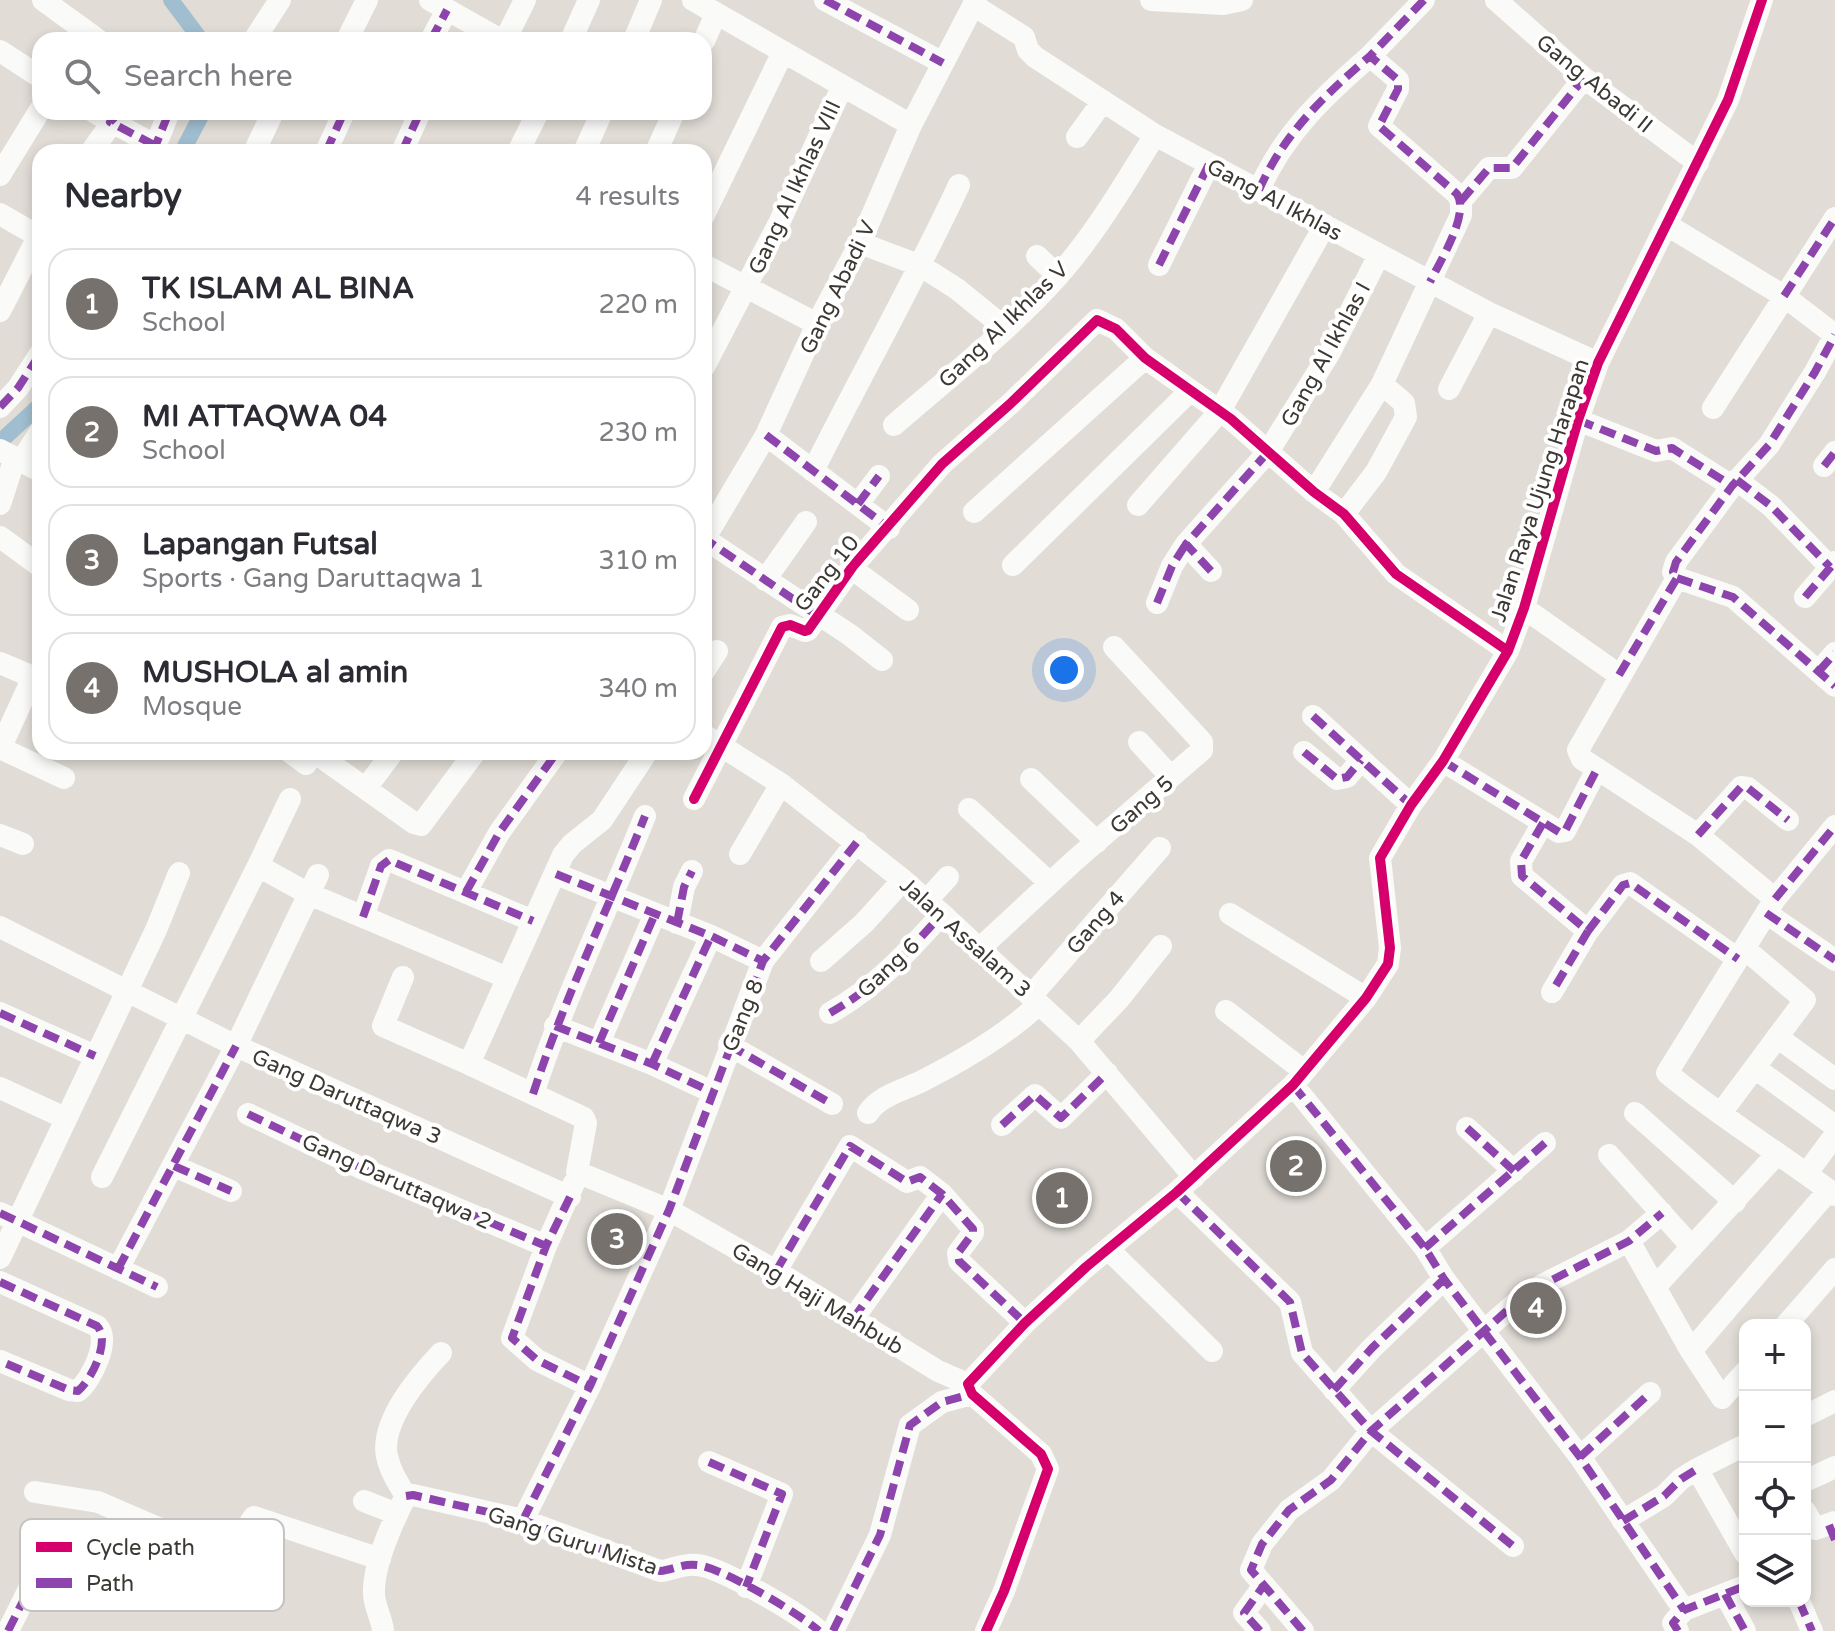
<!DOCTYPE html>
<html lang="en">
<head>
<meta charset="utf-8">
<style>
  :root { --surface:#fff; --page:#f2f2f3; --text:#2b2b33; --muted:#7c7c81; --line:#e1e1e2; --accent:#76716c }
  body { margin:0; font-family:"Varela Round",sans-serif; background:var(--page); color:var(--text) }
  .controls { position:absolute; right:24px; bottom:24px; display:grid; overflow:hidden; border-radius:16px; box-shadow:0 4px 12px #0003 }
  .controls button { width:72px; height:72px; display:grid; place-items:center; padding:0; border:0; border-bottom:2px solid var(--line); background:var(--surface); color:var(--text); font:40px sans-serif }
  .you { position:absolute; left:1064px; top:670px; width:28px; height:28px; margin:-20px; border:6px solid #fff; border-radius:50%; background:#1a73e8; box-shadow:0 0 0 12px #1a73e833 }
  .badge { display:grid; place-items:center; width:52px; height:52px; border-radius:50%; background:var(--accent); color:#fff; font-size:26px; font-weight:700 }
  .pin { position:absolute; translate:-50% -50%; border:4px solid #fff; box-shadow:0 2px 8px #0006 }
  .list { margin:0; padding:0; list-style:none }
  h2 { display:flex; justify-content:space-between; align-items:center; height:104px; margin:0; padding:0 32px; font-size:34px }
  h2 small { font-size:26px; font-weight:400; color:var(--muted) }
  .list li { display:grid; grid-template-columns:52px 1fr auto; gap:24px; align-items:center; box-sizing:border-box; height:112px; margin:0 16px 16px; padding:0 16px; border:2px solid var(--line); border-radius:24px }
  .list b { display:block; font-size:30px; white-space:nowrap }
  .list p { margin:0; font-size:26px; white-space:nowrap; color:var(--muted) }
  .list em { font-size:26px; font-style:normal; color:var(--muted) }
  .icon { flex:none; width:44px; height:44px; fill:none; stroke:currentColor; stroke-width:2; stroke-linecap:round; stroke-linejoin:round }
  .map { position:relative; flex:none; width:1835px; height:1631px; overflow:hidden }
  .search { position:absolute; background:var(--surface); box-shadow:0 4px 12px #0003; left:32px; top:32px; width:680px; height:88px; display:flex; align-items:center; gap:20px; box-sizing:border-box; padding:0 28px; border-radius:24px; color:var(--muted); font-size:30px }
  .panel { position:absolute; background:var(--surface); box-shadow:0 4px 12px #0003; left:32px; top:144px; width:680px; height:616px; border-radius:24px }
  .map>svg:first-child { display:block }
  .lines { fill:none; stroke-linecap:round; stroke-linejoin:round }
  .canal { stroke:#a0bed0; stroke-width:16 }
  .minor { stroke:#fafaf9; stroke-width:22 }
  .quiet { stroke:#8e44ad; stroke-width:8; stroke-dasharray:16 8; stroke-linecap:butt }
  .cycleway-casing { stroke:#fff; stroke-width:15 }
  .cycleway { stroke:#d6006c; stroke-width:10 }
  .labels { text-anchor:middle; stroke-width:8; stroke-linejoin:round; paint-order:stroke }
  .street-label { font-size:22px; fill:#3c3833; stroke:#fff }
  .key { fill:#fff; stroke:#c4c3c2; stroke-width:2 }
  .key-label { font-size:22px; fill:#3c3833 }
</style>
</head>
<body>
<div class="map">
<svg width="1835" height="1631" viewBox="0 0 1835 1631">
  <rect width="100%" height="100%" fill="#e1dcd6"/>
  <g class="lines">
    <!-- canal -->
    <path class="canal" d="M171,0L201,40
      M182,152L203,112
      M0,442L40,405"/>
    <!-- minor -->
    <path class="minor" d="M43,0L98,40
      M430,0L501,40
      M693,0L911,125
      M825,0L943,63
      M1151,0L1223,4L1242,0
      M1496,0L1584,78L1698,163
      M973,5L1024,37L1028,50L1035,57L1155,135L1489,313L1598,363
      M254,40L280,0
      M347,40L367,0
      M431,40L447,10
      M505,40L525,0
      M571,40L589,0
      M634,40L651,0
      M704,41L716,14
      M0,51L40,77
      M94,112L156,146
      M1077,137L1103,101
      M91,152L119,113
      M153,152L169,112
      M254,152L273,112
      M326,152L344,112
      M402,152L420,112
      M518,152L538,112
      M584,152L602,112
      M656,152L674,112
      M0,175L40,110
      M1259,190C1284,133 1324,96 1370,56
      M1461,201L1489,168H1512L1584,78
      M0,214L38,236
      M704,215L783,52
      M1667,225L1784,296L1835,335
      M860,243L921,266L957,289L1005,328
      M1037,256L1058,276
      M704,265L817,324
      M1159,265L1209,164
      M0,311L40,233
      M1835,335L1815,372L1769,445L1732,486L1676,562L1673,572L1677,578L1578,750L1582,759L1698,835L1775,899L1667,1073C1720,1117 1780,1153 1835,1195
      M704,367L779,223L842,87
      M1449,389L1489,313
      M0,407L18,388L40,354
      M1713,408L1835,218
      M1578,420L1656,451L1672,448L1732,486
      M894,425C949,377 1009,331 1058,276C1096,233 1125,183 1155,135
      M766,435L889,528
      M0,450L40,471
      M1824,466L1835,452
      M813,471C861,375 914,282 959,185
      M1737,480L1771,506L1830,567
      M1314,492L1382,384L1461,215V201L1457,194L1379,126L1398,89V80L1370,56L1424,0
      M0,504L12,467L22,460L40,432
      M858,504L879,476
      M1138,505L1220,411L1325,225
      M974,512L1145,358
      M1344,514L1376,472L1406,417L1404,403L1382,384
      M708,533L766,435L817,324L860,243L911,125L976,0
      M0,537L40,566
      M708,541L850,635L882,660
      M1013,565L1190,391
      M851,568L908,610
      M1211,571L1186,544L1268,452L1329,354L1379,255
      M1677,578L1733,597L1835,686
      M765,580L806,522
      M1805,597L1835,562
      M1157,603L1172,566L1186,544
      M1524,608L1619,675
      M0,663L26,674L30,680L28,688L0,749
      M704,671L717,651
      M1819,671L1835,653
      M1313,716L1411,805
      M704,735L781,784L903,880L942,914L1079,1041L1194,1177
      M1139,742L1171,777
      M0,748L64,778
      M290,752L306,764L314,752
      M314,752L414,823L421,825L475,752
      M647,752L602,820L572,844L563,855L469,1064L584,1118L586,1123L577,1172L669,1210L776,1271L938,1371L968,1384
      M1304,752L1337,779L1347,777L1361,760
      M1443,761L1559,832L1565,831L1597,769
      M1031,779L1097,842
      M366,788L393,752
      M694,799L782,627L790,625L805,631L808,630L853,566L942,464L1010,404L1097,320L1116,329L1145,358L1231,419L1314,492L1344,514L1396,574L1508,651
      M969,809L1050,883
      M1543,823L1521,861L1522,876L1588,931L1552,992
      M0,835L23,844
      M1698,835L1741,787L1748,788L1788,820
      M740,854L781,784
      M258,866L290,799
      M556,874L711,936L763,961
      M466,892L499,833L557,752
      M1775,899L1835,826
      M926,901L948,877
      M1766,913L1835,960
      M1230,914L1366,998
      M363,917L381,866L389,860L533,921
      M677,923L684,887L692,871
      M0,927L236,1046L570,1197
      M1588,931L1623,885L1630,883L1738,959
      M978,950L1074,861L1202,750V742L1114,647
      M821,961L864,923L903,880
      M403,977L383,1026L469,1064
      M1031,996L1160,848
      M1226,1011L1304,1071
      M0,1013L95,1056
      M830,1013C876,987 906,954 942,914
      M555,1026L652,1064L712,1092
      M1777,1037L1835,1079
      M1079,1041L1119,999L1161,946
      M599,1043L655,914
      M729,1045L832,1104
      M652,1064L711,936
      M1755,1068L1835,1126
      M1293,1085L1425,1248L1444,1279L1580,1457L1684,1610
      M0,1088L65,1118
      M533,1094C564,999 608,909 645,816
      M868,1113C881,1094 906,1090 926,1079C967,1058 1006,1035 1039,1004
      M1635,1113L1735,1202
      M1721,1113L1805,1000L1745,949
      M248,1114L361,1168L546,1246
      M1002,1125L1035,1095L1061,1118L1107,1073
      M1467,1128L1514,1171
      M1609,1155L1692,1247
      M174,1166L231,1191
      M1807,1173L1835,1135
      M102,1177L258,866L309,894L508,978
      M574,1183L546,1246L512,1338L537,1360L590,1386
      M1177,1192L1290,1302L1302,1353L1371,1431L1513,1546
      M0,1213L157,1287
      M1629,1241L1691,1351L1722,1398L1745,1372
      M1425,1248L1545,1143
      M1109,1250L1212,1351
      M0,1258L156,930L179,873
      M118,1269L236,1046L318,875
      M776,1271L850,1146L907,1182L920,1177L942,1194L973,1229V1233L958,1253L959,1261L1025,1323
      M0,1282L97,1326C111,1340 92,1379 78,1391L69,1390L0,1361
      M1656,1286L1776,1155
      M853,1319L942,1194
      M1786,1325L1835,1269
      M1691,1351L1829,1190
      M1334,1390L1372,1348L1444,1279
      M1805,1416L1835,1401
      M1580,1457L1650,1393
      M709,1462L782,1494L746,1587
      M1697,1469L1745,1553
      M1805,1481L1835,1467
      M35,1492L98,1502L228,1558L237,1559C249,1548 243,1529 254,1517L380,1559
      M406,1496L413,1495L523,1520L660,1571C673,1570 683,1563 697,1565C721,1567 800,1614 819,1631
      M406,1496C398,1483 390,1471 387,1456C380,1422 419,1376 441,1353
      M364,1501L397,1514
      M1805,1511L1815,1529L1835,1522
      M523,1520L590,1386L669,1210L763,961L857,842
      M1623,1521L1664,1496L1681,1479L1697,1469L1745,1445
      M1725,1594L1745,1631
      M1799,1601L1812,1631
      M8,1631L31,1585
      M383,1631C382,1618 374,1606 374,1594C373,1565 393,1521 406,1496
      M833,1631L880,1535L910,1425L942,1402L972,1394
      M986,1631L1004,1591L1048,1469L1041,1454L972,1394L968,1384L1025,1323L1086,1267L1177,1192L1293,1085L1366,998L1388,964L1390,948L1380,858L1411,805L1443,761L1508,651L1524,608L1578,420L1598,363L1728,100L1762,0
      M1260,1631L1244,1613L1264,1585
      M1303,1631L1251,1570L1262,1544L1289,1510L1331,1480L1371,1431L1519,1300L1542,1285L1629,1241L1662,1213
      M1678,1631L1673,1623L1684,1610L1745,1586"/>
    <!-- quiet -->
    <path class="quiet" d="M825,0L943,63
      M1424,0L1370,56L1398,80V89L1379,126L1457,194C1470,214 1440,261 1430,282
      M431,40L447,10
      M120,112L110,122L156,146
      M153,152L169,112
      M326,152L344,112
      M402,152L420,112
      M1259,190C1284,133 1324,96 1370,56
      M1461,201L1489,168H1512L1584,78
      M1159,265L1209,164
      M1784,296L1835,218
      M0,407L18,388L40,354
      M1578,420L1656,451L1672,448L1732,486
      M766,435L889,528
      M1824,466L1835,452
      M1737,480L1771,506L1830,567
      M858,504L879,476
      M708,533V541L818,616
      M1211,571L1186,544L1268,452
      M1677,578L1733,597L1835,686
      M1805,597L1835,562
      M1157,603L1172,566L1186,544
      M1819,671L1835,653
      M1619,675L1677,578L1673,572L1676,562L1732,486L1769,445L1815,372L1835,335
      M1313,716L1411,805
      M1304,752L1337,779L1347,777L1361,760
      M1443,761L1559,832L1565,831L1597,769
      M1543,823L1521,861L1522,876L1588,931L1552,992
      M1698,835L1741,787L1748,788L1788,820
      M556,874L711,936L763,961
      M466,892L499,833L557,752
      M1775,899L1835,826
      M1766,913L1835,960
      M363,917L381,866L389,860L533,921
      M677,923L684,887L692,871
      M1588,931L1623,885L1630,883L1738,959
      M0,1013L95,1056
      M830,1013C876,987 906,954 942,914
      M555,1026L652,1064L712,1092
      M599,1043L655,914
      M729,1045L832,1104
      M652,1064L711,936
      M1293,1085L1425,1248L1444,1279L1580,1457L1684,1610
      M533,1094C564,999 608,909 645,816
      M248,1114L361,1168L546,1246
      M1002,1125L1035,1095L1061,1118L1107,1073
      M1467,1128L1514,1171
      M174,1166L231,1191
      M1177,1192L1290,1302L1302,1353L1371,1431L1513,1546
      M570,1197L546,1246L512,1338L537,1360L590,1386
      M0,1213L157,1287
      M1425,1248L1545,1143
      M118,1269L236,1046
      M776,1271L850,1146L907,1182L920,1177L942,1194L973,1229V1233L958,1253L959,1261L1025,1323
      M0,1282L97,1326C111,1340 92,1379 78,1391L69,1390L0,1361
      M853,1319L942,1194
      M1334,1390L1372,1348L1444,1279
      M1580,1457L1650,1393
      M709,1462L782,1494L746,1587
      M406,1496L413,1495L523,1520L660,1571C673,1570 683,1563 697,1565C721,1567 800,1614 819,1631
      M523,1520L590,1386L669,1210L763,961L857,842
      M1623,1521L1664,1496L1681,1479L1697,1469
      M1829,1525L1835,1540
      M1725,1594L1745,1631
      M1799,1601L1812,1631
      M8,1631L31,1585
      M833,1631L880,1535L910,1425L942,1402L972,1394
      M1260,1631L1244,1613L1264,1585
      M1303,1631L1251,1570L1262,1544L1289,1510L1331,1480L1371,1431L1519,1300L1542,1285L1629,1241L1662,1213
      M1678,1631L1673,1623L1684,1610L1745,1586"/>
    <!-- cycleway casing -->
    <g class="cycleway-casing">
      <path id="cycleway" d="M694,799L782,627L790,625L805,631L808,630L853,566L942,464L1010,404L1097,320L1116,329L1145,358L1231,419L1314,492L1344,514L1396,574L1508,651
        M986,1631L1004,1591L1048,1469L1041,1454L972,1394L968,1384L1025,1323L1086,1267L1177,1192L1293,1085L1366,998L1388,964L1390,948L1380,858L1411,805L1443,761L1508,651L1524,608L1578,420L1598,363L1728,100L1762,0"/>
    </g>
    <!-- cycleway -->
    <use href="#cycleway" class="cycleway"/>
  </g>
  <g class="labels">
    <!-- street labels -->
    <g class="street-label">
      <text transform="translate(1595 83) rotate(39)" y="8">Gang Abadi II</text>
      <text transform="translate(794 187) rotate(-65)" y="8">Gang Al Ikhlas VIII</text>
      <text transform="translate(1275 199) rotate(28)" y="8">Gang Al Ikhlas</text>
      <text transform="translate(837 287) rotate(-64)" y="8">Gang Abadi V</text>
      <text transform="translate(1003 324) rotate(-44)" y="8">Gang Al Ikhlas V</text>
      <text transform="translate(1325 354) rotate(-61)" y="8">Gang Al Ikhlas I</text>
      <text transform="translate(1539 490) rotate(-72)" y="8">Jalan Raya Ujung Harapan</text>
      <text transform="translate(826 573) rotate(-52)" y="8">Gang 10</text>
      <text transform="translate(1141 804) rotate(-41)" y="8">Gang 5</text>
      <text transform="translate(1095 922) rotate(-49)" y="8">Gang 4</text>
      <text transform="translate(966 937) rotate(42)" y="8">Jalan Assalam 3</text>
      <text transform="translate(888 967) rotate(-43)" y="8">Gang 6</text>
      <text transform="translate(742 1015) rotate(-68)" y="8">Gang 8</text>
      <text transform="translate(347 1096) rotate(24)" y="8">Gang Daruttaqwa 3</text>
      <text transform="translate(397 1181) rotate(24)" y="8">Gang Daruttaqwa 2</text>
      <text transform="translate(818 1298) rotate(31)" y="8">Gang Haji Mahbub</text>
      <text transform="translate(573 1540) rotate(18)" y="8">Gang Guru Mista</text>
    </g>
  </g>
  <!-- legend -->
  <rect x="20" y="1519" width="264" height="92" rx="12" class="key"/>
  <rect x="36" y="1542" width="36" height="10" fill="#d6006c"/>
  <rect x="36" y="1578" width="36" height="10" fill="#8e44ad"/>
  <g class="key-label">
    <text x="86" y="1555">Cycle path</text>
    <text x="86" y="1591">Path</text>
  </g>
</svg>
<div class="controls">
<button>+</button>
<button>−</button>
<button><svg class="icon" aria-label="locate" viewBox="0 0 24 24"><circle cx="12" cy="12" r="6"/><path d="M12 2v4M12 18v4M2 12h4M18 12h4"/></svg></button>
<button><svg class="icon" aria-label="layers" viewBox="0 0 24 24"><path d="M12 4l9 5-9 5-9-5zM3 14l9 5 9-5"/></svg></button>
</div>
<div class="you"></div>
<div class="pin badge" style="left:1062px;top:1198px">1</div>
<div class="pin badge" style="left:1296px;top:1166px">2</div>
<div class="pin badge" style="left:617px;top:1239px">3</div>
<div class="pin badge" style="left:1536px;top:1308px">4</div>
<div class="search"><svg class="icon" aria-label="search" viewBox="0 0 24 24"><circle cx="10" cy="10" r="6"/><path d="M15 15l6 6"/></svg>Search here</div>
<section class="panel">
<h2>Nearby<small>4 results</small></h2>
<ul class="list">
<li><span class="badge">1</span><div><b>TK ISLAM AL BINA</b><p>School</p></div><em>220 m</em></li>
<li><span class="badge">2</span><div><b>MI ATTAQWA 04</b><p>School</p></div><em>230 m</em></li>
<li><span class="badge">3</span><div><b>Lapangan Futsal</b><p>Sports · Gang Daruttaqwa 1</p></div><em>310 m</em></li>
<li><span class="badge">4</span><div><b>MUSHOLA al amin</b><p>Mosque</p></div><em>340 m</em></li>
</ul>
</section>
</div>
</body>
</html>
